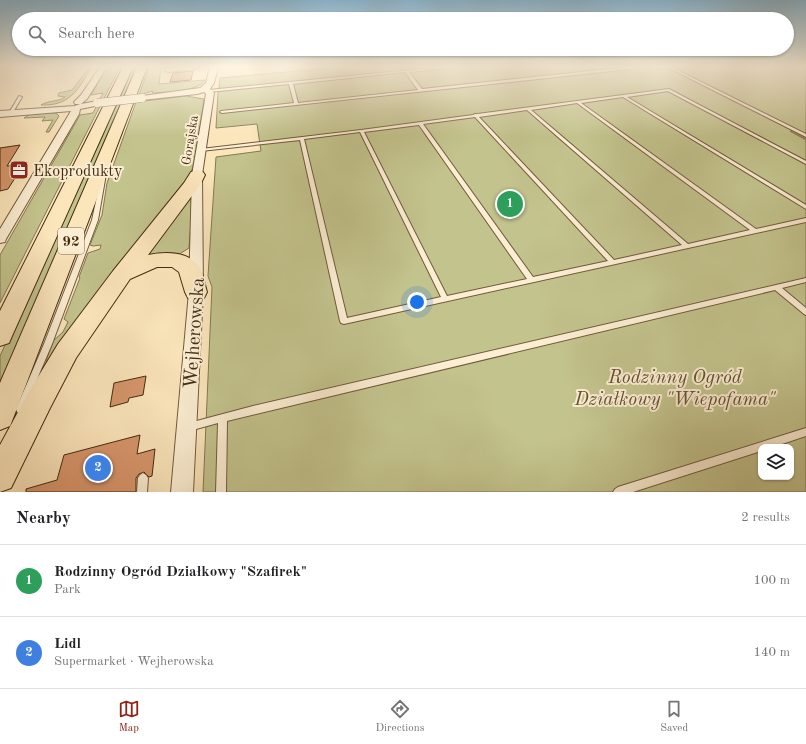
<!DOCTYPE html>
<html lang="en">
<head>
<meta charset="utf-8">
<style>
  :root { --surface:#fff; --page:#f2f2f2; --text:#202124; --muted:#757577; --line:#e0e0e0; --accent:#8f2418 }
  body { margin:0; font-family:"Old Standard TT",serif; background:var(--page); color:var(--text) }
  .controls { position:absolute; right:12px; bottom:12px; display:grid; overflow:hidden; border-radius:8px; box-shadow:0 1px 3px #0004 }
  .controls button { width:36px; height:36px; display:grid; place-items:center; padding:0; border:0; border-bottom:1px solid var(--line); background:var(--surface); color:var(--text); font:20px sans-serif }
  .you { position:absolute; left:417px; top:302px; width:14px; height:14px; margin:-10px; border:3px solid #fff; border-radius:50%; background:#1a73e8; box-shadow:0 0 0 6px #1a73e833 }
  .badge { display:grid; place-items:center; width:26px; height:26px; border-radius:50%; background:var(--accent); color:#fff; font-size:13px; font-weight:700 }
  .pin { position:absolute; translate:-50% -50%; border:2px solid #fff; box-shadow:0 1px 4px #0006 }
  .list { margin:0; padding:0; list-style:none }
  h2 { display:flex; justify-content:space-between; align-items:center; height:52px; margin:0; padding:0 16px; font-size:17px }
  h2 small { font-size:13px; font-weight:400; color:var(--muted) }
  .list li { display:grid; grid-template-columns:26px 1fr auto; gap:12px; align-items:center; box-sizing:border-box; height:72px; padding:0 16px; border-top:1px solid var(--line) }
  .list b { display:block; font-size:15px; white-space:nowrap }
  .list p { margin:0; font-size:13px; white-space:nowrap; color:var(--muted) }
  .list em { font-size:13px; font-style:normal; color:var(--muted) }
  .icon { flex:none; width:22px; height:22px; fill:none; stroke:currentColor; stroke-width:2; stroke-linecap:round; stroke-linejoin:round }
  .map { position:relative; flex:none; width:806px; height:492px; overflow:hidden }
  .search { position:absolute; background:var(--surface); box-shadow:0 1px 3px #0004; left:12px; right:12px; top:12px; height:44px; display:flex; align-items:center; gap:10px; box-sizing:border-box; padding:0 14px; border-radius:22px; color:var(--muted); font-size:15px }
  .sheet { height:196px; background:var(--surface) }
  nav { display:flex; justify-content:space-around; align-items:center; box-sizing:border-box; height:56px; border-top:1px solid var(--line); background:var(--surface); font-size:11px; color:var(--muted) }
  nav a { display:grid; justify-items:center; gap:2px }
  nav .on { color:var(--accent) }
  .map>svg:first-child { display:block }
  .green { fill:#c3c38d; stroke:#837850; fill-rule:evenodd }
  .building { fill:#d7966c; stroke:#432c12 }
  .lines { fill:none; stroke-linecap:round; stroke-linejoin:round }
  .lane-casing { stroke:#715a3c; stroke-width:2 }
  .street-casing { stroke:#715a3c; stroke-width:2 }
  .primary-casing { stroke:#432c12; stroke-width:2 }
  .lane { fill:#fceed3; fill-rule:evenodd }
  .street { fill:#fceed3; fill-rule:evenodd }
  .primary { fill:#fbe5bb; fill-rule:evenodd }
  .street-bridge-casing { stroke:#715a3c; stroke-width:9; stroke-linecap:butt }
  .street-bridge { stroke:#fceed3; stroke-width:8 }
  .labels { text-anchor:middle; stroke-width:4; stroke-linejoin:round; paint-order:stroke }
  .far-street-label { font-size:13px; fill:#432c12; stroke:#fceed3 }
  .shield { fill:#fceed3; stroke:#7a664c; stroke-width:1 }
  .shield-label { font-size:15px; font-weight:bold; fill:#432c12 }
  .poi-label { font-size:16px; fill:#432c12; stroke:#fceed3; text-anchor:start }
  .near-street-label { font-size:19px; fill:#432c12; stroke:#fceed3 }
  .near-park-label { font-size:19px; font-style:italic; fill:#635231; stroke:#fceed3 }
</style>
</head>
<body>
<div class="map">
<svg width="806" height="492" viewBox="0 0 806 492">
  <rect width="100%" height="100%" fill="#fbe5bb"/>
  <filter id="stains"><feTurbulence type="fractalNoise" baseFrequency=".005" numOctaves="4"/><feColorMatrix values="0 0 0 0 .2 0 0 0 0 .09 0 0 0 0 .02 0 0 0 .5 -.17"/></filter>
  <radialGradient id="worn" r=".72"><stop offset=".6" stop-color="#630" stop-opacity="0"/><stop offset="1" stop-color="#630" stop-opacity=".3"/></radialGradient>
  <!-- green -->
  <path class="green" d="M107,67H120L0,303V255L80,115L93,113L103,93L91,95Z
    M132,67H138L0,393V356Z
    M149,67H161L159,84L205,80C198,92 165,92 152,93L153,91L139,95Z
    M342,67H667L806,137V139L790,131L806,140V492H203L212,287L208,276L216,157L261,151L257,124L216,128L218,93L220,91L232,89L219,88L220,78ZM761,447H791V477H761Z
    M670,67H806V135L803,134Z
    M91,68C78,90 70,106 41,105C49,100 59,102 65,97L58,96L59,93L72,90L88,69Z
    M186,96L204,99L196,157L190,176L47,363L46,361L53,341L63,332L68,322L64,319L80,278L79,277L88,253L100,249L101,245L93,246L90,245L102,215L107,183L136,102Z
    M49,113H56L59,116L49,132H46L53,120L42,121L45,117L24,118L30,114Z
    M190,191L192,209L189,248L178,255L138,262Z"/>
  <!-- building -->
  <path class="building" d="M193,71L191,80L170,82L173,73Z
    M20,145L7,166L17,165L15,168L22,167L8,189L0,191V148Z
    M146,376L143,395L129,398L128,402L110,407L114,383Z
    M140,435L137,454L155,449L152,476L149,477L144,472L139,474L136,478V492H26V489L57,480L64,455Z"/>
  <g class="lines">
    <!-- lane casing -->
    <g class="lane-casing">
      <path id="lane" d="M441,67H452L450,68L409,72L422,89L628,67H632V68L630,69L222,113L220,112L221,111L294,103L289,84L209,92L207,91L209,90ZM405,72L418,90L298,103L293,84Z
        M667,67H671L806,134V137Z
        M669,89L806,161V164L668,91L627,97L806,205V209L623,97L581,103L756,229L806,218V222L344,324L341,323L340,321L300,140L201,151L199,150L201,149L361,130L473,115L475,114H477ZM577,103L750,230L688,244L531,110ZM527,110L682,245L614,260L479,117ZM475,117L608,261L533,277L423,124ZM419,125L527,279L447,296L364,132ZM360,132L441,297L347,318L304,139Z
        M19,96L22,97L12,114H10L9,113Z
        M102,173H106V174L98,220L52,344L23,412L20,413L17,412L16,409L44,344L92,220Z
        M806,278V282L782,288L806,308V315L804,314L775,290L227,421L226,492H216L218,423L189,431L186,430L185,427L186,424L189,423L253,406Z
        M806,428V436L773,447H761V451L633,492H613L615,489L618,487Z
        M143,473L146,475L148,478L147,492H137L138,478L140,475Z"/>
    </g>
    <!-- street casing -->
    <g class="street-casing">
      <path id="street" d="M100,67H107L87,99L81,104L97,101L101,103L100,105L80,109L79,114L6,239L5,242L0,243V229L71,111L0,117V111L75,106L80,104H75L74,102L81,95Z
        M177,67H200L196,69L168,72L164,70L168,68Z
        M210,67H218L214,83L210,89L214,93L202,175L203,292L193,492H171L189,292L192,175L206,94L204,92L197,94L142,100L138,98L142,96L200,88L206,83Z"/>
    </g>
    <!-- primary casing -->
    <g class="primary-casing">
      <path id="primary" d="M123,67H133L12,336L9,343L0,346V311Z
        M137,67H147L14,416L10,426L0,430V383Z
        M197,170L203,172L205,175L200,185L148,255C163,252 184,251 196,263C203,269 204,283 207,292L204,298L196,300L188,298L185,292L179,272L172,267H157L130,279L76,358L50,408L11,488L0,492V445L30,390L58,344L113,271L184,183L191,172Z"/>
    </g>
    <!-- lane -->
    <use href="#lane" class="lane"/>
    <!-- street -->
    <use href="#street" class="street"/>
    <!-- primary -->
    <use href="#primary" class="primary"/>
    <!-- street-bridge casing -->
    <g class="street-bridge-casing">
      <path id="street-bridge" d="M97,103L142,98"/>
    </g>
    <!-- street-bridge -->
    <use href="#street-bridge" class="street-bridge"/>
  </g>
  <!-- sky -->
  <linearGradient id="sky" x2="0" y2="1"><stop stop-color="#8bb8d3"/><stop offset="0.49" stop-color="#fdf3e0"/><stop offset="1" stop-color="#fdf3e0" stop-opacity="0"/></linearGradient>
  <rect width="806" height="136" fill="url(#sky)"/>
  <!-- icons -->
  <defs>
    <g id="office-square" transform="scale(1)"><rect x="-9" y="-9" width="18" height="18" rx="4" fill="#8f2418" stroke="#fceed3"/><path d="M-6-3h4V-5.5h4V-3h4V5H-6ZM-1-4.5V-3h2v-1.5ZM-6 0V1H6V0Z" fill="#fff"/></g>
  </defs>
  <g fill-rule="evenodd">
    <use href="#office-square" x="19" y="170"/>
  </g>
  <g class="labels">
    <!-- far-street labels -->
    <g class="far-street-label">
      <text transform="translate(189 140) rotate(-81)" y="5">Gorajska</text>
    </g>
    <!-- shield labels -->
    <rect class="shield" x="58" y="228" width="26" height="26" rx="3"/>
    <g class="shield-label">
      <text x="71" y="246">92</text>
    </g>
    <!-- poi labels -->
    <g class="poi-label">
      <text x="33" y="176">Ekoprodukty</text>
    </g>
    <!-- near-street labels -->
    <g class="near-street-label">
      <text transform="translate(193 333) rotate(-86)" y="7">Wejherowska</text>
    </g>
    <!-- near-park labels -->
    <g class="near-park-label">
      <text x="675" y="383">Rodzinny Ogród<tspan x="675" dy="22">Działkowy "Wiepofama"</tspan></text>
    </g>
  </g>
  <rect width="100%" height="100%" filter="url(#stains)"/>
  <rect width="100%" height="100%" fill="url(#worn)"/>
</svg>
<div class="controls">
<button><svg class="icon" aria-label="layers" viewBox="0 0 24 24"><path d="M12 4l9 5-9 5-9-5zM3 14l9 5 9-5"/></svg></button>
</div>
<div class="you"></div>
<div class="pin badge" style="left:510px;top:204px;background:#2e9e5b">1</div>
<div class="pin badge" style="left:98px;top:468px;background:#3f7fe0">2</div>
<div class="search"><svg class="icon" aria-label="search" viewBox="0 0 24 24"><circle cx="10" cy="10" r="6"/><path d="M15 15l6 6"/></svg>Search here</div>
</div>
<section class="sheet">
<h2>Nearby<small>2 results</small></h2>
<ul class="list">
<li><span class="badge" style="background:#2e9e5b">1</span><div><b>Rodzinny Ogród Działkowy &quot;Szafirek&quot;</b><p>Park</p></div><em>100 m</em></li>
<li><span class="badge" style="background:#3f7fe0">2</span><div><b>Lidl</b><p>Supermarket · Wejherowska</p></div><em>140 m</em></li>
</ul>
</section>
<nav>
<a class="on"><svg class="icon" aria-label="map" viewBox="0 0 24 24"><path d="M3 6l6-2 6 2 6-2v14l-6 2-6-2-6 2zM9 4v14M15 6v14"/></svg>Map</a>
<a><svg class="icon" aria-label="directions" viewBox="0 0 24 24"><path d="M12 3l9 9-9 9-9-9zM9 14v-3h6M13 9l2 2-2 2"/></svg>Directions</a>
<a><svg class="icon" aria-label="saved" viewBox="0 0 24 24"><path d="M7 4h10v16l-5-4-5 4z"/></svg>Saved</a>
</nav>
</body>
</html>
